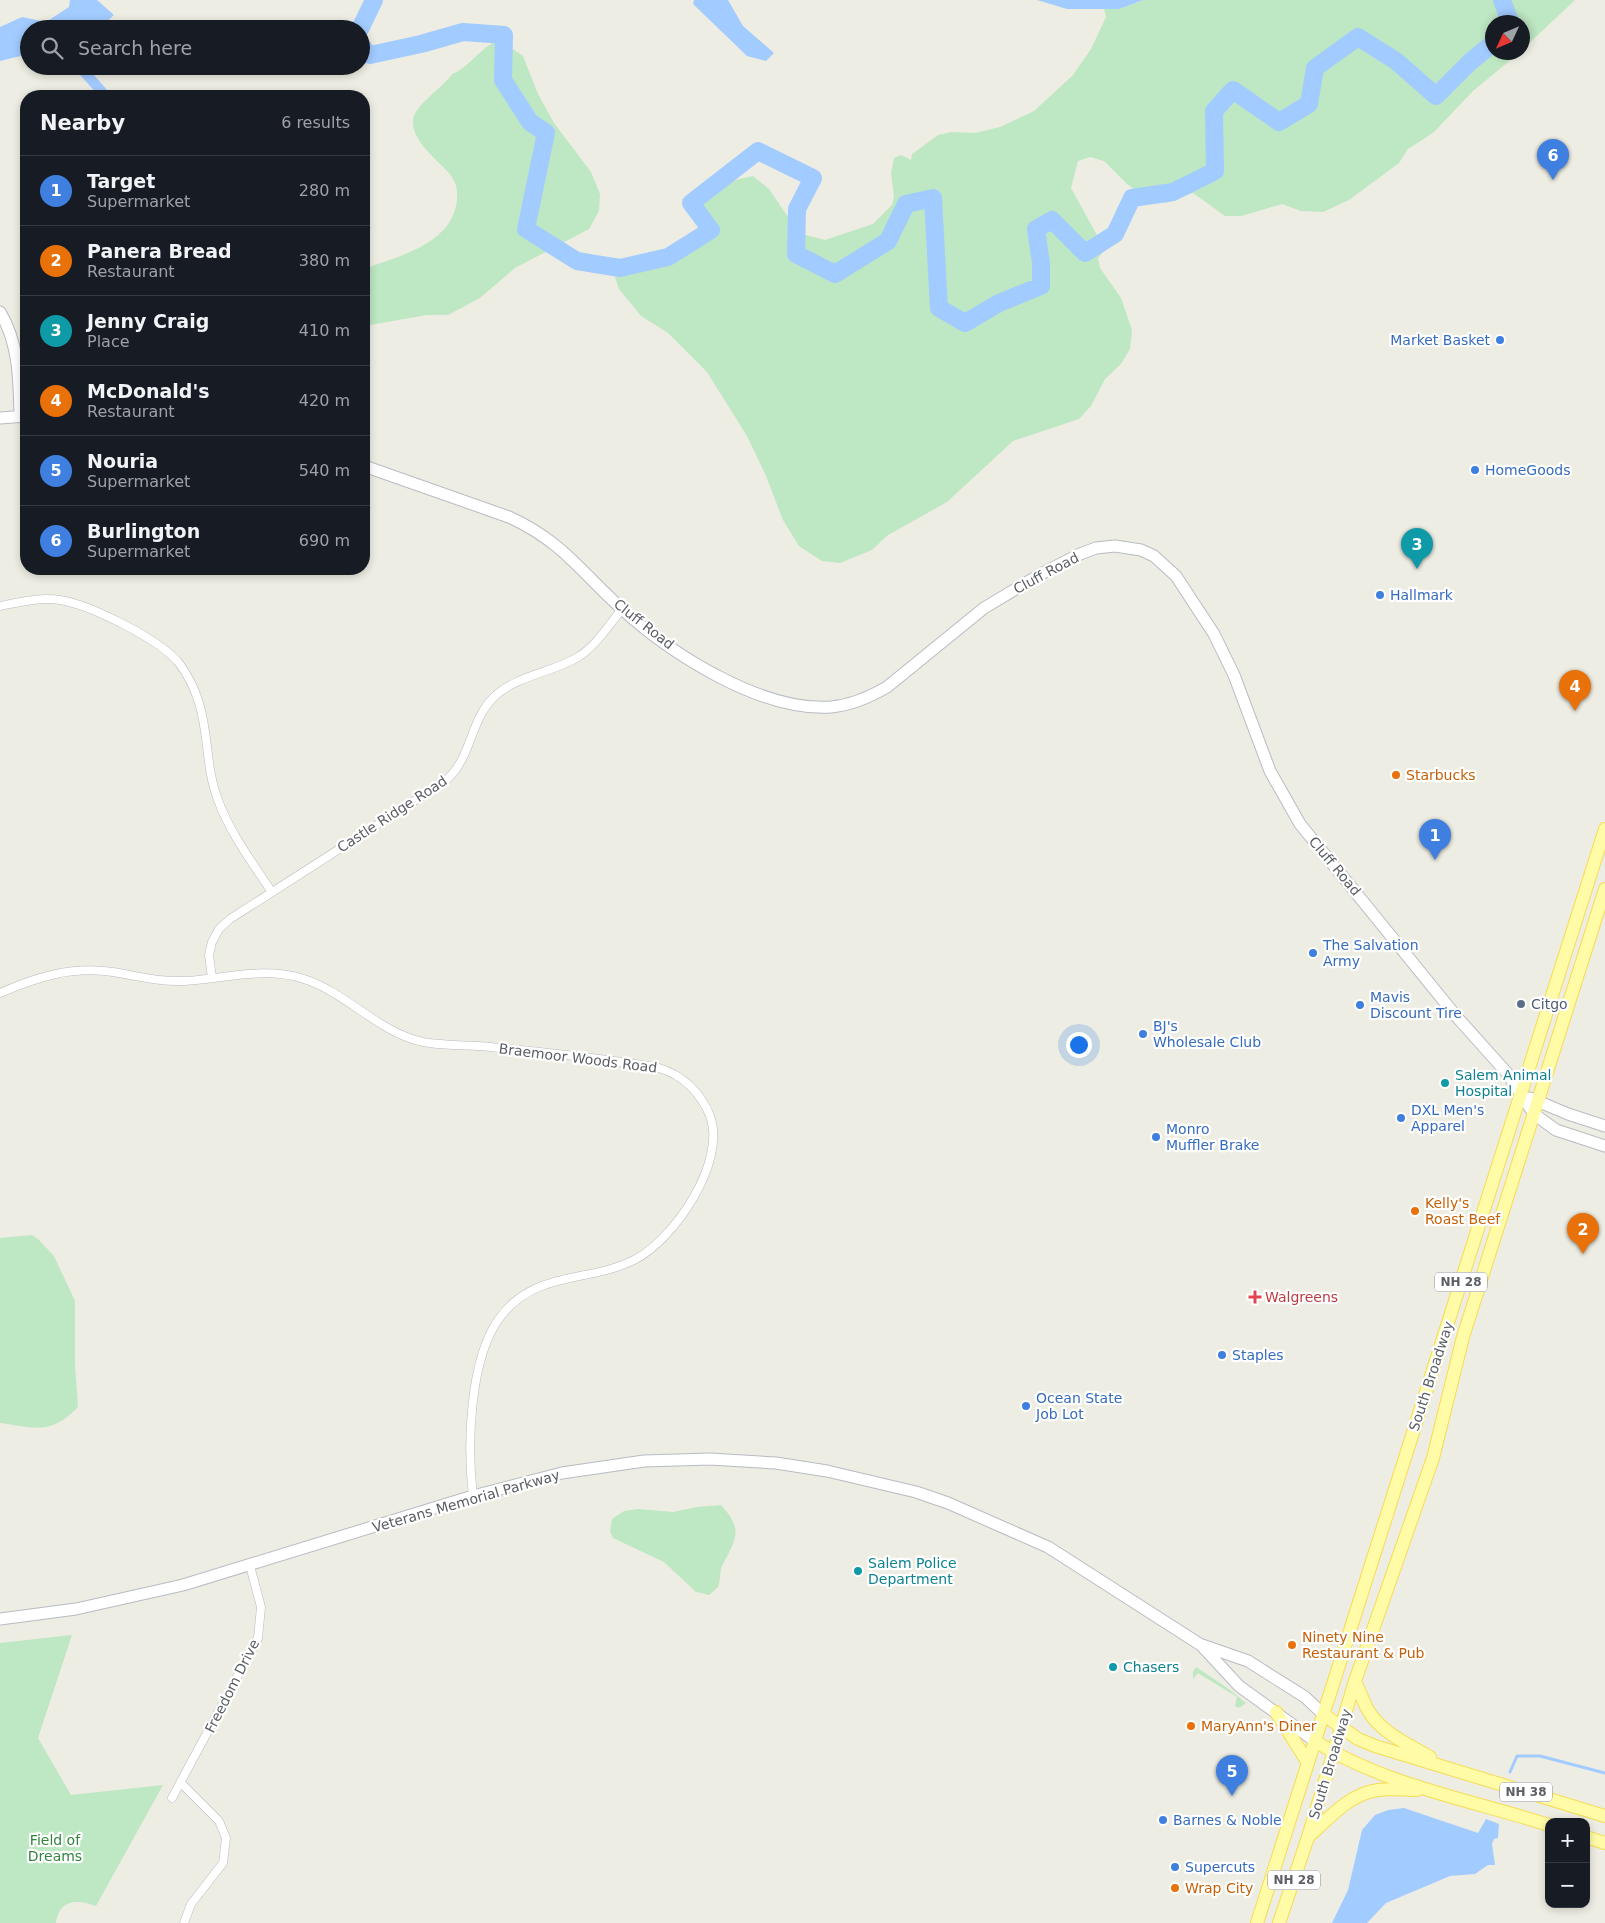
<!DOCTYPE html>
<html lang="en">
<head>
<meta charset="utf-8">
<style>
  :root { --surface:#171b24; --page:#20242c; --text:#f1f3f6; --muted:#9ea1a6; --line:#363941; --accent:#7c3aed }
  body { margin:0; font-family:"DejaVu Sans",sans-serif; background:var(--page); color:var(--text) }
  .controls { position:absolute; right:15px; bottom:15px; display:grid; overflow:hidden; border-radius:10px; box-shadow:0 2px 8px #0003 }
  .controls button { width:45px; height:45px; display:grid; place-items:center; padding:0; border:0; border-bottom:1px solid var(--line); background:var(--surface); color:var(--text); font:25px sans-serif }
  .compass { position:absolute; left:1485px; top:15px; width:45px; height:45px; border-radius:50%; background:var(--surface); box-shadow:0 2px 8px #0003; rotate:226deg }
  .you { position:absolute; left:1078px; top:1044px; width:18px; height:18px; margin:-12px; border:4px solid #fff; border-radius:50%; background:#1a73e8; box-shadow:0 0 0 8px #1a73e833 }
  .badge { display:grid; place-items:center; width:32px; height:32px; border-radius:50%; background:var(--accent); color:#fff; font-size:16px; font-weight:700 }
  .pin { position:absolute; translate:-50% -41px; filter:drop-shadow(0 1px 2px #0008) }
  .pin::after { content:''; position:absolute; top:26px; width:18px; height:15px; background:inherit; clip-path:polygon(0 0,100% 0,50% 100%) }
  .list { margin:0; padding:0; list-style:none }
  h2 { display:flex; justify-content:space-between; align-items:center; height:65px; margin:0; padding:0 20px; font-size:21px }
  h2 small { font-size:16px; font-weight:400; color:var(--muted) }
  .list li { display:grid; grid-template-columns:32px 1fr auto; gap:15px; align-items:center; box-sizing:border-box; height:70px; padding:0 20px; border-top:1px solid var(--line) }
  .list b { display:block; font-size:19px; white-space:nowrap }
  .list p { margin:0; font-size:16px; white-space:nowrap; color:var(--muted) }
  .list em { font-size:16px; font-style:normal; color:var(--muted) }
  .icon { flex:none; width:28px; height:28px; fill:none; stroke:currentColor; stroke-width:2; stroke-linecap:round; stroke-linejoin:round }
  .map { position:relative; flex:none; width:1605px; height:1923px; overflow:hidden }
  .search { position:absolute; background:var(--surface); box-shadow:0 2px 8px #0003; left:20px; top:20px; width:350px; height:55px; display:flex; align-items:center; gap:12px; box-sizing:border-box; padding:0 18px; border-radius:28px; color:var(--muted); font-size:19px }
  .panel { position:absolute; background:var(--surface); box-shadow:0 2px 8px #0003; left:20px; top:90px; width:350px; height:485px; border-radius:20px }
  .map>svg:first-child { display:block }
  .green { fill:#bee7c3 }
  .water { fill:#a2cbff }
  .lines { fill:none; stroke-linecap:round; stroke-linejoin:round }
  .stream { stroke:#a2cbff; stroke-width:3 }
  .river { stroke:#a2cbff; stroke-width:18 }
  .street-casing { stroke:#b8bac0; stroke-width:9 }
  .secondary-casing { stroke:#b8bbc2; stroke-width:13 }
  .primary-casing { stroke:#f7dc53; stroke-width:14 }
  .street { stroke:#fff; stroke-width:8 }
  .secondary { stroke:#fff; stroke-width:11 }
  .primary { stroke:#fffba7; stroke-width:12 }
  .shop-dot { fill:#3f7fe0; stroke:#fff; stroke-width:2 }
  .food-dot { fill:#e8710a; stroke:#fff; stroke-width:2 }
  .service-dot { fill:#5c6f8a; stroke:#fff; stroke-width:2 }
  .culture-dot { fill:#0f9aa8; stroke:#fff; stroke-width:2 }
  .health-dot { fill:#e0444e; stroke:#fff; stroke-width:2 }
  .labels { text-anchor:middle; stroke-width:4.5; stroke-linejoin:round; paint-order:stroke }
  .shield { fill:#fff; stroke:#8c8e92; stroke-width:1 }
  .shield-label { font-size:12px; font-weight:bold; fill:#5b5e64 }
  .shop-label { font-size:14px; fill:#366cbe; stroke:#fff; text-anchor:start }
  .street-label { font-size:14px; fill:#5b5e64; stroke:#fff }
  .food-label { font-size:14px; fill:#c56008; stroke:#fff; text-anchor:start }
  .service-label { font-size:14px; fill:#4e5e75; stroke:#fff; text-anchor:start }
  .culture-label { font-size:14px; fill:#0d838f; stroke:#fff; text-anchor:start }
  .health-label { font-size:14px; fill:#be3a42; stroke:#fff; text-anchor:start }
  .park-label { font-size:14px; fill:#31853f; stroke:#fff }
</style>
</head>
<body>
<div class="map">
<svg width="1605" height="1923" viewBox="0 0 1605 1923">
  <rect width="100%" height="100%" fill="#eeede3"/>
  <!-- green -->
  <path class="green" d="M1143,0H1575L1523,49L1522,22H1492V52L1519,53L1473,91L1434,132L1408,149L1399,163L1349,200L1323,212L1301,211L1282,204L1241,216H1225L1193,193L1166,203L1147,198L1127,184L1104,161L1090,157L1078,161L1071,188L1098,237L1102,253L1098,258L1100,268L1121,298L1132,330L1130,349L1121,364L1105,379L1091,406L1079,419L1013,441L947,502L888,535L872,550L840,563L822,561L799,546L783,520L766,476L747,436L707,372L668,333L641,316L619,289L615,277C628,269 641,271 656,269C668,267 674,262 683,254C705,234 698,224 696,197L705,187L753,176L769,189L799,233L825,240L873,224L892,205L894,197L891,173L894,158L901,155L911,160L912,154L938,135L952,132L975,133L1000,127L1034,111L1073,75L1091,49L1106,17L1104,8L1119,9Z
    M499,40L523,56L538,94L554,123L591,172L600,194L599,211L589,229L515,268L480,298L448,315H427L364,326V269C398,256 452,245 457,200C458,189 456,181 448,172C436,159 411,140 413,120C415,104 443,88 452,74C469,68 479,48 499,40Z
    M32,1235L38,1239L54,1256L75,1301V1364L78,1407C51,1435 36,1428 0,1423V1238Z
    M721,1505C743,1529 737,1538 723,1564C719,1570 721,1580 718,1587L709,1595L696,1592L664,1562L613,1538L610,1531L612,1519L624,1511L638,1509L673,1512L697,1507Z
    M72,1635L38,1738L71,1795L163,1785L96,1906C78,1899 59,1899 56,1923H0V1643Z
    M1196,1667L1226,1687L1246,1703L1239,1708L1235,1706L1237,1697L1198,1673L1193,1679V1672Z"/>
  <!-- water -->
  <path class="water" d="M70,0H97L114,15L99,29H29V54L0,61V27L22,17L46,22L69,7Z
    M694,0H728L743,26L774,53L766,61L747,56L693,4Z
    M1037,0H1143L1119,9H1067Z
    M72,66H86L108,91L111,96H99Z
    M1404,1808L1478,1833L1486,1819L1499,1824L1498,1838L1494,1839L1492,1844L1495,1865H1488L1475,1874L1450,1876L1386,1903L1367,1923H1332L1348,1890L1362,1830L1375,1815L1388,1810Z"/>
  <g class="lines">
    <!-- stream -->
    <path class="stream" d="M1510,1772L1517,1756H1540L1605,1773"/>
    <!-- river -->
    <path class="river" d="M1502,0L1510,22
      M360,29L374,0
      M361,46L370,55L421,44L463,32L504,35L503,80L530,122L546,133L526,229L577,261L620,268L668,257L711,230L691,203L758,151L813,178L797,209L796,254L835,274L888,241L906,204L933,198L939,308L965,323L999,303L1041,286V263L1036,229L1052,220L1085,253L1115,234L1132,198L1173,192L1215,171L1214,111L1233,90L1279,122L1309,104L1315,68L1358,37L1396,61L1436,96L1470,62L1492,44"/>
    <!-- street casing -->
    <g class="street-casing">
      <path id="street" d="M0,606C20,602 40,597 60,600C91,605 159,639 179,663C187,674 194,687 198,700C209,731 205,766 218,800C230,833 252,862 271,891
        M212,978L209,955L212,942L219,929L230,919L444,782C472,760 469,721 494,697C517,675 552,673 578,657C595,647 609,625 622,609
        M0,993C37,977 71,966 113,972C137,976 159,982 184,981C223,979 265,966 304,979C347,993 378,1032 423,1042C445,1046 469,1045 491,1047C547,1053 604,1058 659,1068C683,1075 701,1093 710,1116C727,1162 674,1240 634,1260C588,1283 537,1270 501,1316C469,1357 467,1446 473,1496
        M181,1783L219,1821L226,1838L223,1863L191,1904L184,1923
        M172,1798L258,1638L261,1607L250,1566"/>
    </g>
    <!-- secondary casing -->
    <g class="secondary-casing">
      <path id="secondary" d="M0,312C19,343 19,380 20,415
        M0,418L26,416
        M364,466L509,517C562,541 581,572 622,609C671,654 762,712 831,707C851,705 870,697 887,687L984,608L1041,574L1080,554L1096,548L1115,546L1141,550L1154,556L1176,576L1214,634L1234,675L1270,771L1300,824L1456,1016L1507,1073L1534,1114L1556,1130L1605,1146
        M1530,1098L1568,1114L1605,1126
        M0,1619L76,1609L183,1585L473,1496L562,1473L644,1461L710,1459L776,1463L827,1471L916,1492L948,1503L1048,1547L1201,1645L1239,1686L1315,1741
        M1202,1645L1248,1661L1305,1697L1323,1714"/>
    </g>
    <!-- primary casing -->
    <g class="primary-casing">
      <path id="primary" d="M1355,1681C1359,1690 1363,1701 1368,1710C1380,1732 1409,1745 1430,1757
        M1276,1712L1308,1763
        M1323,1714L1358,1739L1375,1746L1605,1816
        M1315,1741C1381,1784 1474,1801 1549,1825
        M1308,1837C1329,1818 1349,1794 1378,1790C1391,1788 1404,1790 1417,1790
        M1586,1837L1605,1843
        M1257,1923L1605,829
        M1279,1923L1308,1837L1355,1681L1433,1458L1463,1337L1605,889"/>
    </g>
    <!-- street -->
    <use href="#street" class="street"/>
    <!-- secondary -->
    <use href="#secondary" class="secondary"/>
    <!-- primary -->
    <use href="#primary" class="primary"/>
  </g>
  <!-- markers -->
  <g class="shop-dot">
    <circle cx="1500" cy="340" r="5"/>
    <circle cx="1475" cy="470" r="5"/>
    <circle cx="1380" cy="595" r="5"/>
    <circle cx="1313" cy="953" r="5"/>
    <circle cx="1360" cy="1005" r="5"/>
    <circle cx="1143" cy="1034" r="5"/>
    <circle cx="1401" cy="1118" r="5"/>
    <circle cx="1156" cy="1137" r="5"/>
    <circle cx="1222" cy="1355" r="5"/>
    <circle cx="1026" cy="1406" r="5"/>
    <circle cx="1163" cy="1820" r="5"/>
    <circle cx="1175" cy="1867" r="5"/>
  </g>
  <g class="food-dot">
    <circle cx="1396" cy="775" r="5"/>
    <circle cx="1415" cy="1211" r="5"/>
    <circle cx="1292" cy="1645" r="5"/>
    <circle cx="1191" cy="1726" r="5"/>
    <circle cx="1175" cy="1888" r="5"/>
  </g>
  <circle class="service-dot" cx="1521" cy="1004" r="5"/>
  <g class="culture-dot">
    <circle cx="1445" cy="1083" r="5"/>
    <circle cx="858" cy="1571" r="5"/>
    <circle cx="1113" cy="1667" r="5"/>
  </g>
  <path class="health-dot" d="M1252.5 1289.5h5v5h5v5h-5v5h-5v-5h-5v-5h5z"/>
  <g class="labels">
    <!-- shield labels -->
    <g class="shield">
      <rect x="1435" y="1272.5" width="52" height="19" rx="4"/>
      <rect x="1500" y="1782.5" width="52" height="19" rx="4"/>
      <rect x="1268" y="1870.5" width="52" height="19" rx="4"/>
    </g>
    <g class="shield-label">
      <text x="1461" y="1286">NH 28</text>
      <text x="1526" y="1796">NH 38</text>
      <text x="1294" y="1884">NH 28</text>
    </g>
    <!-- shop labels -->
    <g class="shop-label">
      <text x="1490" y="345" text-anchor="end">Market Basket</text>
      <text x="1485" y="475">HomeGoods</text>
      <text x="1390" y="600">Hallmark</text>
      <text x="1323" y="950">The Salvation<tspan x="1323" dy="16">Army</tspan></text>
      <text x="1370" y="1002">Mavis<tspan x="1370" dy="16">Discount Tire</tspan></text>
      <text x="1153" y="1031">BJ's<tspan x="1153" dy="16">Wholesale Club</tspan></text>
      <text x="1411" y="1115">DXL Men's<tspan x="1411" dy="16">Apparel</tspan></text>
      <text x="1166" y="1134">Monro<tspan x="1166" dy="16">Muffler Brake</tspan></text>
      <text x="1232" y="1360">Staples</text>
      <text x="1036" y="1403">Ocean State<tspan x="1036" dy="16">Job Lot</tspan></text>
      <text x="1173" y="1825">Barnes &amp; Noble</text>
      <text x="1185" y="1872">Supercuts</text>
    </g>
    <!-- street labels -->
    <g class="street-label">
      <text transform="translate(1046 573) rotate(-28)" y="5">Cluff Road</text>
      <text transform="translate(644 624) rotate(38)" y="5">Cluff Road</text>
      <text transform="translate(392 814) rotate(-33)" y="5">Castle Ridge Road</text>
      <text transform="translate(1335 866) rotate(50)" y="5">Cluff Road</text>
      <text transform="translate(578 1058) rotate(7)" y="5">Braemoor Woods Road</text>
      <text transform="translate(1431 1376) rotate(-72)" y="5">South Broadway</text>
      <text transform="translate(466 1501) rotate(-16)" y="5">Veterans Memorial Parkway</text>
      <text transform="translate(232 1686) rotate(-63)" y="5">Freedom Drive</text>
      <text transform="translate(1330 1764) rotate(-73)" y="5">South Broadway</text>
    </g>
    <!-- food labels -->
    <g class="food-label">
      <text x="1406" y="780">Starbucks</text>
      <text x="1425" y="1208">Kelly's<tspan x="1425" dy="16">Roast Beef</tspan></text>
      <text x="1302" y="1642">Ninety Nine<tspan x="1302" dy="16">Restaurant &amp; Pub</tspan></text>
      <text x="1201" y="1731">MaryAnn's Diner</text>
      <text x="1185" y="1893">Wrap City</text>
    </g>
    <!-- service labels -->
    <g class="service-label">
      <text x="1531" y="1009">Citgo</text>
    </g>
    <!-- culture labels -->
    <g class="culture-label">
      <text x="1455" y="1080">Salem Animal<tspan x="1455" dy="16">Hospital</tspan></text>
      <text x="868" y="1568">Salem Police<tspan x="868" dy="16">Department</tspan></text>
      <text x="1123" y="1672">Chasers</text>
    </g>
    <!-- health labels -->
    <g class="health-label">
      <text x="1265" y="1302">Walgreens</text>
    </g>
    <!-- park labels -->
    <g class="park-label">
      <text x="55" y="1845">Field of<tspan x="55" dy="16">Dreams</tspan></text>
    </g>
  </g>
</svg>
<div class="controls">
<button>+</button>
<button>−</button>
</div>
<svg class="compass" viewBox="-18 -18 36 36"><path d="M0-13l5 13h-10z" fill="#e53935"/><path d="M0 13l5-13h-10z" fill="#9ea1a6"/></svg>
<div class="you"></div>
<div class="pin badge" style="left:1435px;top:860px;background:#3f7fe0">1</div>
<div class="pin badge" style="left:1583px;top:1254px;background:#e8710a">2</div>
<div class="pin badge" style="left:1417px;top:569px;background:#0f9aa8">3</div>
<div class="pin badge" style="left:1575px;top:711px;background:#e8710a">4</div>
<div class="pin badge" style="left:1232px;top:1796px;background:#3f7fe0">5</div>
<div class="pin badge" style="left:1553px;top:180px;background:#3f7fe0">6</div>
<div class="search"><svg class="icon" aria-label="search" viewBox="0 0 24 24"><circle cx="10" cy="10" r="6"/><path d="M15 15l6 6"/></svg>Search here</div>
<section class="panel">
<h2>Nearby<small>6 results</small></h2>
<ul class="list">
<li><span class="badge" style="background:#3f7fe0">1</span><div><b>Target</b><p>Supermarket</p></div><em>280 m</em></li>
<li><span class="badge" style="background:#e8710a">2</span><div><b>Panera Bread</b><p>Restaurant</p></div><em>380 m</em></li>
<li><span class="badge" style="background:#0f9aa8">3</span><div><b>Jenny Craig</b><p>Place</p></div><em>410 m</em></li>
<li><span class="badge" style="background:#e8710a">4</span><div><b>McDonald's</b><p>Restaurant</p></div><em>420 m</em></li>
<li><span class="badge" style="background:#3f7fe0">5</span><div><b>Nouria</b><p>Supermarket</p></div><em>540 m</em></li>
<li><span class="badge" style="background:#3f7fe0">6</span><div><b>Burlington</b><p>Supermarket</p></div><em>690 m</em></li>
</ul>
</section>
</div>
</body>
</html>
